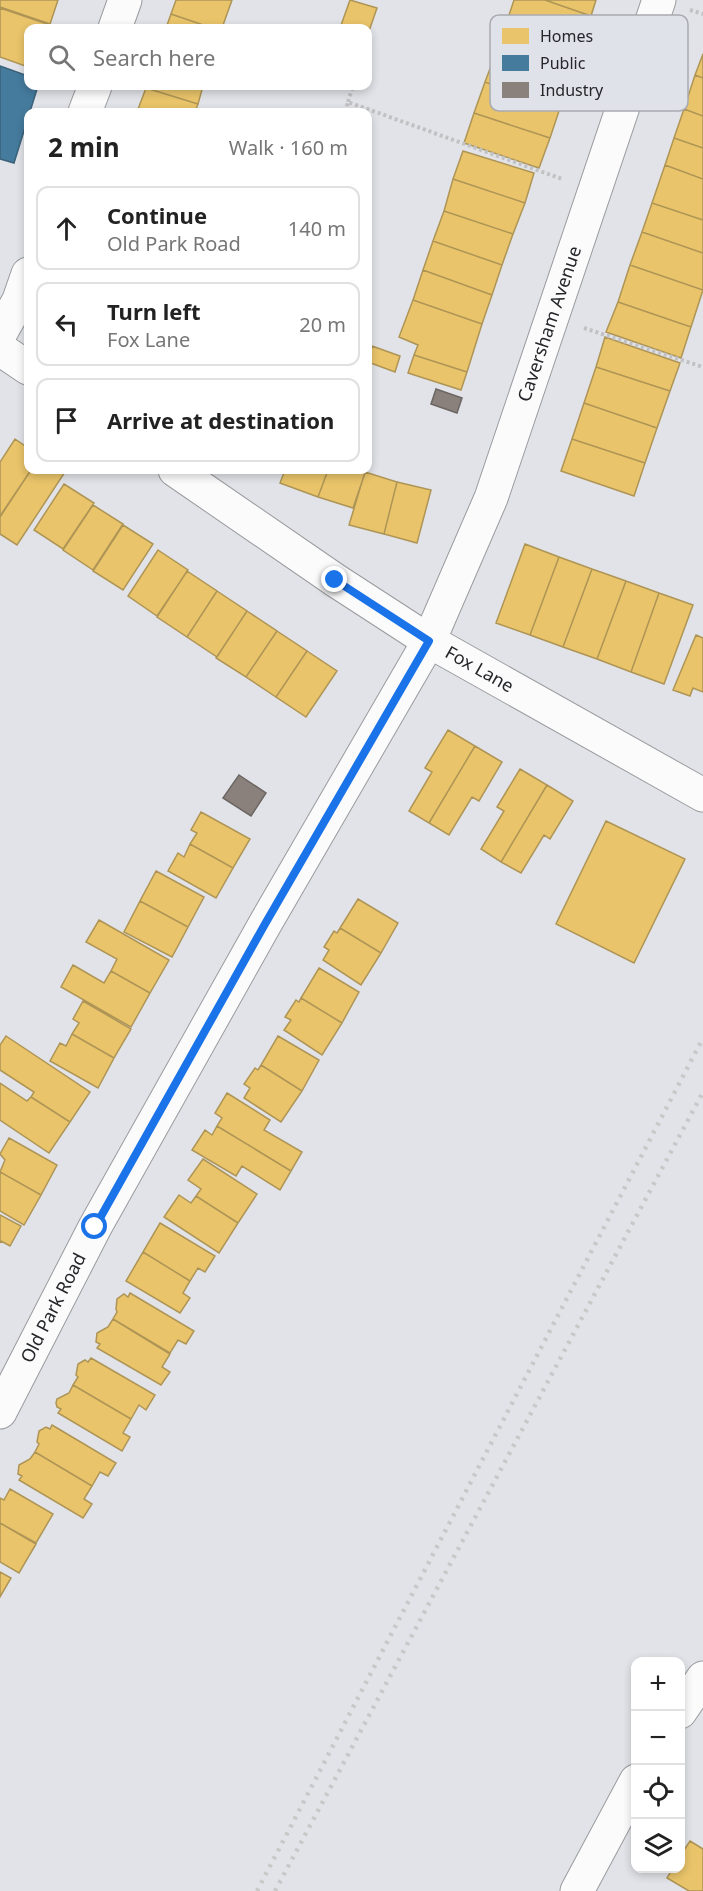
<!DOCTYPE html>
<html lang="en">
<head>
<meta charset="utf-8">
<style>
  :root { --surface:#fff; --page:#f2f2f2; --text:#222; --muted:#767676; --line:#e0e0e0 }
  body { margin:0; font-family:"Noto Sans",sans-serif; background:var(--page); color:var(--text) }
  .controls { position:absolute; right:18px; bottom:18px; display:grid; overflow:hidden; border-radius:12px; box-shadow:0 3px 9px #0003 }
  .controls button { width:54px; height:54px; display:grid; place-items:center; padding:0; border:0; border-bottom:2px solid var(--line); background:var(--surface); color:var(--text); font:30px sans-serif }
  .stop { position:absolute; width:18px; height:18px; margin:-14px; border:4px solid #1a73e8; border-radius:50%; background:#fff }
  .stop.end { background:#1a73e8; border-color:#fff; box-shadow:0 2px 6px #0008 }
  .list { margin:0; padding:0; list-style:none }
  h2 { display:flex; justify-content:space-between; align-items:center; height:78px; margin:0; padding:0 24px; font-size:26px }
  h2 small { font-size:20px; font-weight:400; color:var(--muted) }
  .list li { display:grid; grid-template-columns:39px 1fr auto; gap:18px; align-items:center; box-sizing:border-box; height:84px; margin:0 12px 12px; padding:0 12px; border:2px solid var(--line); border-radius:12px }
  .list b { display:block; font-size:22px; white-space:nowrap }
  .list p { margin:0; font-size:20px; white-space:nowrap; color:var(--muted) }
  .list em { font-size:20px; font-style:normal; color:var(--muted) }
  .icon { flex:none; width:33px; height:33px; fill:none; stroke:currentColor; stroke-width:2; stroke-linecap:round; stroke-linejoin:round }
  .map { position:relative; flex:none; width:703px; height:1891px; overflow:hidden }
  .search { position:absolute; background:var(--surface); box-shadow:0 3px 9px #0003; left:24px; top:24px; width:348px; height:66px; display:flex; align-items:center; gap:15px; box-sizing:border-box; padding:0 21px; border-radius:12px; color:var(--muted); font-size:22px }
  .panel { position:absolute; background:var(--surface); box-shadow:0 3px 9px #0003; left:24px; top:108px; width:348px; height:366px; border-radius:12px }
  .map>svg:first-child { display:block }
  .homes { fill:#e9c46a; stroke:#ae9556; stroke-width:1.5 }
  .public { fill:#457b9d; stroke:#3b627a; stroke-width:1.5 }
  .industry { fill:#8a817c; stroke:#6c6663; stroke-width:1.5 }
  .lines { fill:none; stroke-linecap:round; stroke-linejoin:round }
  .minor-casing { stroke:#9a9b9e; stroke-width:35 }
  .path { stroke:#c1c1c4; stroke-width:4; stroke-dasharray:3 3; stroke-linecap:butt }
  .minor { stroke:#fbfbfc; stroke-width:33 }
  .rail { stroke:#c8c8c9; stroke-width:4.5; stroke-dasharray:3 6; stroke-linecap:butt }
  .route { stroke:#1a73e8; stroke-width:8 }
  .labels { text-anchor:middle; stroke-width:6; stroke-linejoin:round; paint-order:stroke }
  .street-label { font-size:18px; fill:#252629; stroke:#e0e2ea }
  .key { fill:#e0e2ea; stroke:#a8aab0; stroke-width:1.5 }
  .key-label { font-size:16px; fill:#252629 }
</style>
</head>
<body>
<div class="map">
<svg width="703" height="1891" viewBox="0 0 703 1891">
  <rect width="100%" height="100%" fill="#e2e3e8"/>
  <!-- homes -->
  <path class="homes" d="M0,0H58L50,24L0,7Z
    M176,0H232L222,28H212L171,14Z
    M350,0L377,8L368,34V28H340Z
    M514,0H545L591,16L581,45L507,21Z
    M545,0H596L591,16Z
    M0,8L53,26L52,28H28V67L0,57Z
    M171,14L212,28H166Z
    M497,50L571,75L560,108L485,82Z
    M703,54V78L695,75Z
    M695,75L703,78V116L684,109Z
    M485,82L560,108L550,138L474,113Z
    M147,86H203L198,104L146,88Z
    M146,88L198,104L195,112H137Z
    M684,109L703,116V148L674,138Z
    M474,113L550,138L539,168L464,143Z
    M674,138L703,148V179L665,165Z
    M463,151L534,173L525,203L453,179Z
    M665,165L703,179V220L652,203Z
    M453,179L525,203L513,234L444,211Z
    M652,203L703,220V253L642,232Z
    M444,211L513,234L502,265L433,241Z
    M642,232L703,253V290L630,265Z
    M433,241L502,265L492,295L423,270Z
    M630,265L703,290L691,327L618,302Z
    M423,270L492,295L482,324L413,300Z
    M413,300L482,324L467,372L414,355L418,345L399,337Z
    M618,302L691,327L681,358L606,332Z
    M605,337L680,363L670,391L596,367Z
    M372,346L400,356L395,372L368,362Z
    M414,355L467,372L461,390L408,373Z
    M596,367L670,391L657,428L584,403Z
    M584,403L657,428L645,463L572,439Z
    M15,439L28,448V470H31L0,516V462Z
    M572,439L645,463L634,496L561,471Z
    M31,470H62L65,472L17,545L0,534V517Z
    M285,470H328L318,497L280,483Z
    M328,470H366L353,508L318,497Z
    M365,472L397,482L384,534L349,525Z
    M397,482L431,490L417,543L384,534Z
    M64,484L94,503L63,549L34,530Z
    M93,505L123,524L93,570L63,550Z
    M123,525L153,544L123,590L93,571Z
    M525,544L559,557L530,635L496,623Z
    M158,550L188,570L157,616L128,596Z
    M559,557L592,569L563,647L530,635Z
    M592,569L626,581L597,659L563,647Z
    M187,571L217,591L187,637L157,617Z
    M626,581L659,593L631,672L597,659Z
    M217,591L247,611L217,657L187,637Z
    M659,593L693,605L664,684L631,672Z
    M247,611L277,631L246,677L216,658Z
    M277,631L307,651L276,697L246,677Z
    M696,635L703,638V692L693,688L690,696L673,690Z
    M307,651L337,671L306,717L276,697Z
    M448,730L475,746L429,823L409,811L432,772L425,768Z
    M475,746L502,762L479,801L472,797L449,835L429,823Z
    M520,769L547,785L501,862L481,849L504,811L497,807Z
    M547,785L573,801L550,839L544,835L521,873L501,862Z
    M201,812L250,839L233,868L190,844L197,833L191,830Z
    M606,821L685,859L634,963L556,924Z
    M190,844L233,868L216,898L168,871L178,853L184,857Z
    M156,871L204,897L188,927L140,901Z
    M358,899L398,923L381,953L340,928Z
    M140,901L188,927L172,957L124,932Z
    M99,920L169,960L150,993L111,971L117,959L86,942Z
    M340,928L381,953L361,985L323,960L329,950L324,947L334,931L337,933Z
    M73,965L104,983L111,971L150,993L131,1027L61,987Z
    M319,968L359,992L342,1023L301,998Z
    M301,998L342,1023L322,1055L284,1030L291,1020L285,1017L296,1000L299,1002Z
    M83,1001L131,1029L114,1058L72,1034L79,1023L73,1019Z
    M72,1034L114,1058L98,1088L50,1061L60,1043L66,1046Z
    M6,1036L90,1092L70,1122L31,1097L34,1092L0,1070V1045Z
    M278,1036L319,1060L302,1091L261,1065Z
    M261,1065L302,1091L281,1122L244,1098L250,1088L244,1084L255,1068L258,1070Z
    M0,1083L27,1101L31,1097L70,1122L49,1153L0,1120Z
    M227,1093L270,1120L264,1130L302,1152L291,1171L217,1126L222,1118L215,1113Z
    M217,1126L291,1171L280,1190L242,1166L236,1176L192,1150L205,1130L212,1135Z
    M9,1138L57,1165L41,1195L0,1172L5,1160L0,1154Z
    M203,1159L257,1194L238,1223L196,1196L201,1189L188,1180Z
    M0,1172L41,1195L24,1225L0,1211Z
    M179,1195L191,1203L196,1196L238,1223L219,1253L164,1217Z
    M0,1215L21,1226L10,1246L1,1241L0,1243Z
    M160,1223L215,1256L205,1272L198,1268L190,1281L143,1252Z
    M143,1252L190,1281L183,1293L190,1298L180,1313L126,1281Z
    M130,1293L194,1331L186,1344L178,1340L170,1353L113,1319L117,1312L116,1309L117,1299L124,1294L128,1297Z
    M113,1319L170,1354L162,1367L170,1372L161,1385L97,1348L100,1344L96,1342L97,1333L108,1327Z
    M91,1358L155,1395L146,1410L139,1405L131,1419L73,1385L78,1377L76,1375L78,1364L85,1360L88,1362Z
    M73,1385L131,1419L123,1433L130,1437L122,1451L58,1413L61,1409L57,1407L56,1403L57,1399L69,1393Z
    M52,1425L116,1463L108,1476L100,1472L92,1486L35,1452L39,1444L37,1442L39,1431L46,1427L50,1429Z
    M35,1452L92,1486L84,1499L92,1504L83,1518L19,1480L22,1476L18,1474L19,1465L30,1459Z
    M10,1489L53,1514L36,1543L0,1523V1498L4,1500Z
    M0,1523L36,1544L19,1573L0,1562Z
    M0,1572L11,1578L0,1597Z
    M690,1841L703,1849V1891H689L667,1878L673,1868H680V1856Z"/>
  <!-- public -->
  <path class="public" d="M0,66L28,76V86H35L37,89L14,163L0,159Z"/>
  <!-- industry -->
  <path class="industry" d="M436,389L462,398L457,413L431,404Z
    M239,775L266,793L251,816L223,798Z"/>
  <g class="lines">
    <!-- minor casing -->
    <g class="minor-casing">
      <g id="minor">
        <path d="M115,28L125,0"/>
        <path d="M85,112L95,86"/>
        <path d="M0,334L19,300L28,274"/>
        <path d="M0,349L28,368"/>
        <path id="s1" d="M175,470L335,580L429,641L703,795"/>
        <path id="s2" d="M0,1412L95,1227L265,924L429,641L491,498L659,0"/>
        <path d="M680,1712L703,1678"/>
        <path d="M577,1891L636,1781"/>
      </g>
    </g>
    <!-- path -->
    <path class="path" d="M690,10L703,14
      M348,102L353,86
      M345,112L348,102L562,179
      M584,328L703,367"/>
    <!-- minor -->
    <use href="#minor" class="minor"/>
    <!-- rail -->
    <path class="rail" d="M257,1891L703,1038
      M275,1891L703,1092"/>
  </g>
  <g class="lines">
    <!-- route -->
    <path class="route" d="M95,1227L265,924L429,641L335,580"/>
  </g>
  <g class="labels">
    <!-- street labels -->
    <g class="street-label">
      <text dy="6" stroke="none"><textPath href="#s2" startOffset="1222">Caversham Avenue</textPath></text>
      <text dy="6" stroke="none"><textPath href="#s1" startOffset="364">Fox Lane</textPath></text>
      <text dy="6" stroke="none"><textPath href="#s2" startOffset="117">Old Park Road</textPath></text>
    </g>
  </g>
  <!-- legend -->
  <rect x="490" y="15" width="198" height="96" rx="9" class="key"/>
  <rect x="502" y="28" width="27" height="16" fill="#e9c46a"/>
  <rect x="502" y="55" width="27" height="16" fill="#457b9d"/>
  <rect x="502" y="82" width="27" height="16" fill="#8a817c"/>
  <g class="key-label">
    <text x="540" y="42">Homes</text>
    <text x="540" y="69">Public</text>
    <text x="540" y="96">Industry</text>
  </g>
</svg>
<div class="controls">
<button>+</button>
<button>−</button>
<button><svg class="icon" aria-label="locate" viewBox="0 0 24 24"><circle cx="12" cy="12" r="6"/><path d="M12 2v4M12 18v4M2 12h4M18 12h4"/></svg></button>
<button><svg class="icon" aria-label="layers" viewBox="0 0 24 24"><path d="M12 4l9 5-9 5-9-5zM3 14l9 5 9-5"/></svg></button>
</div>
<div class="stop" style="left:95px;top:1227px"></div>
<div class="stop end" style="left:335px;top:580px"></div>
<div class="search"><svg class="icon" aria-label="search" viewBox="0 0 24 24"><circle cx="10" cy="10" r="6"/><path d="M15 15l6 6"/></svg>Search here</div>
<section class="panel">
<h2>2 min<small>Walk · 160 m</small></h2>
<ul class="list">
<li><svg class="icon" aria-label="ahead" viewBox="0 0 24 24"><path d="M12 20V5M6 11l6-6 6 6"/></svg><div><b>Continue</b><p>Old Park Road</p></div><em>140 m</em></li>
<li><svg class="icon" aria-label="left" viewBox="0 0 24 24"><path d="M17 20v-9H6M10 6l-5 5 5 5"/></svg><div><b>Turn left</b><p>Fox Lane</p></div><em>20 m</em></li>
<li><svg class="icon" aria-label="arrive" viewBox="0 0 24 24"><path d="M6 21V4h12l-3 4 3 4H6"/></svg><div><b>Arrive at destination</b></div></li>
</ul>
</section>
</div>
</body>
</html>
